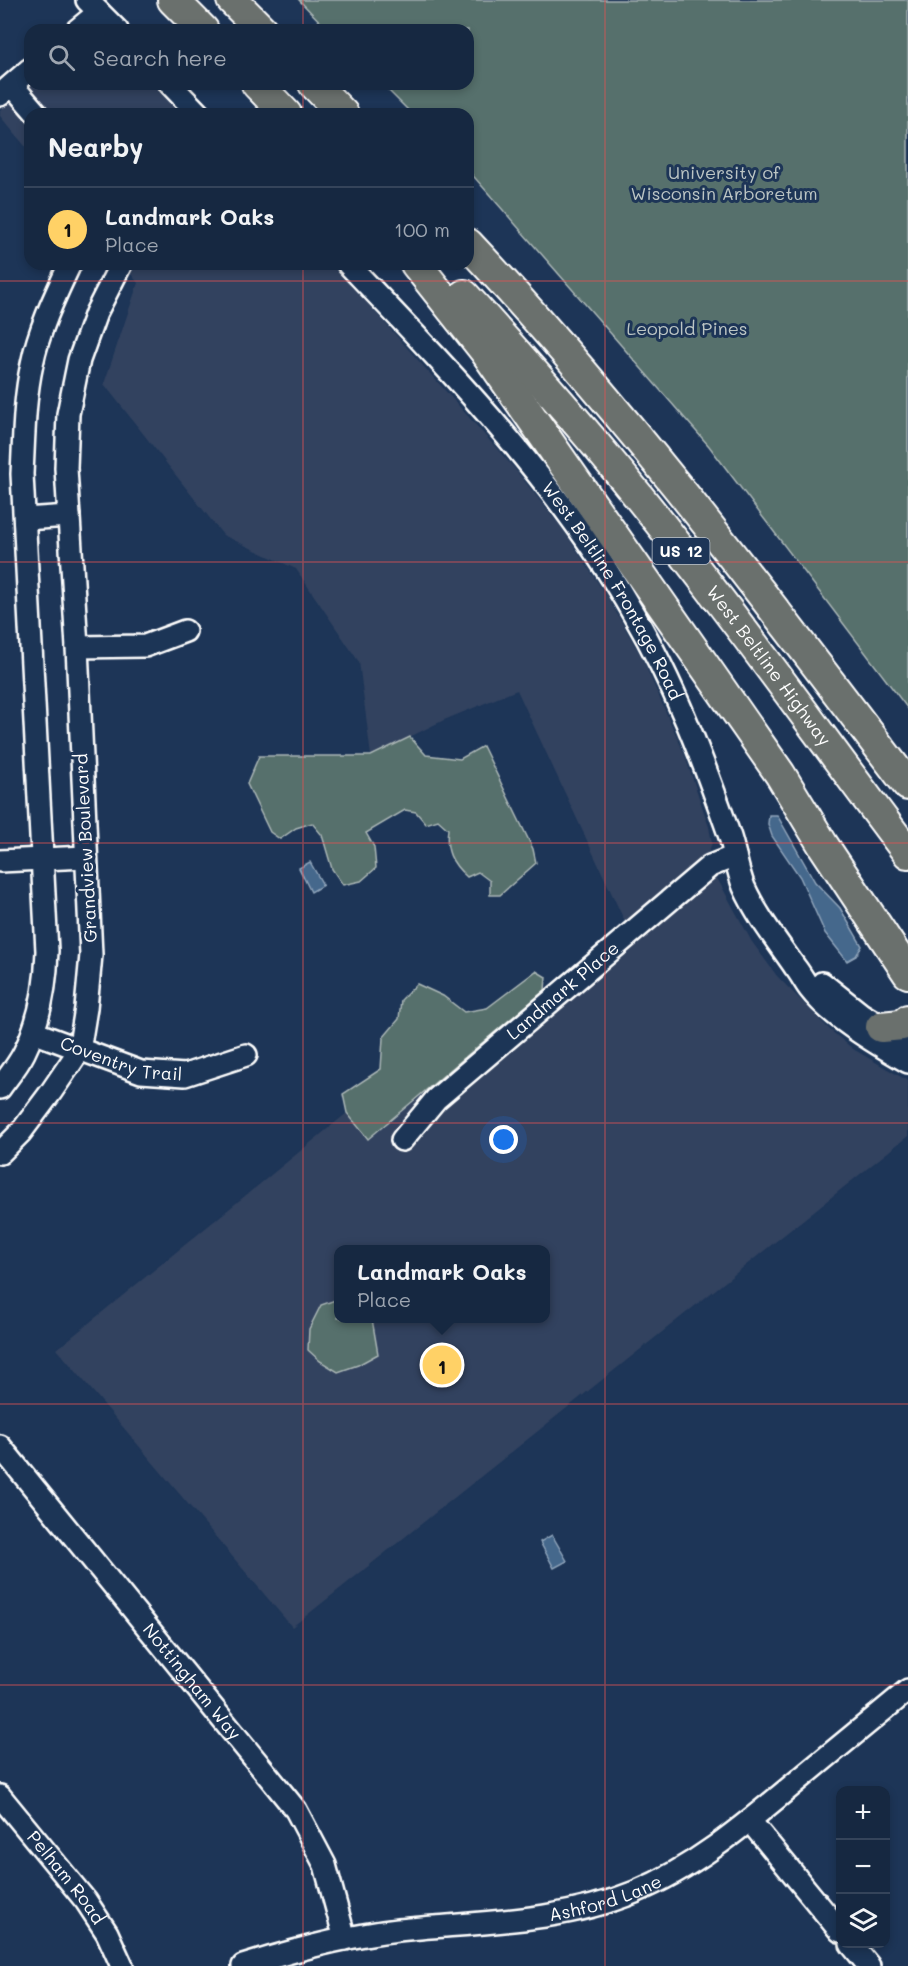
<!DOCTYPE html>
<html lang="en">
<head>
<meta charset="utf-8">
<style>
  :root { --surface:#162841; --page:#23344c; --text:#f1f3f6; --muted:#9ea6b1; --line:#35445a; --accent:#ffd166 }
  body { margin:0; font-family:Mali,sans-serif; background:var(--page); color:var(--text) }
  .controls { position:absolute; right:18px; bottom:18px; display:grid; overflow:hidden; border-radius:12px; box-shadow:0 3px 9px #0003 }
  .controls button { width:54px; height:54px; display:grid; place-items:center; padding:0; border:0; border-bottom:2px solid var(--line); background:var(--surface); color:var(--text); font:30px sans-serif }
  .you { position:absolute; left:504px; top:1140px; width:21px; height:21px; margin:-15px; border:4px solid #fff; border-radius:50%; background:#1a73e8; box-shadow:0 0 0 9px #1a73e833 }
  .badge { display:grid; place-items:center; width:39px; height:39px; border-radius:50%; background:var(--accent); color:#111; font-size:20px; font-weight:700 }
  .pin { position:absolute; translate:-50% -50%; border:3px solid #fff; box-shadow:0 2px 6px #0006 }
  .popup { position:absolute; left:334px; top:1245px; width:216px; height:78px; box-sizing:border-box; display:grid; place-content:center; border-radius:12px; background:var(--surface); filter:drop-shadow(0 2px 4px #0005); font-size:20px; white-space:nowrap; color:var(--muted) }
  .popup b { font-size:22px; color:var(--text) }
  .popup::after { content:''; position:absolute; left:50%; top:100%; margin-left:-12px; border:12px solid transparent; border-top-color:var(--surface) }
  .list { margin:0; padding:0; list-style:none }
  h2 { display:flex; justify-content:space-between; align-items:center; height:78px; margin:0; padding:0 24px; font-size:26px }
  h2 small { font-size:20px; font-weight:400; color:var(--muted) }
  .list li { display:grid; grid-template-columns:39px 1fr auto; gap:18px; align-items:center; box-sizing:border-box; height:84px; padding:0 24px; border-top:2px solid var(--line) }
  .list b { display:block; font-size:22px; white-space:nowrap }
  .list p { margin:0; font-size:20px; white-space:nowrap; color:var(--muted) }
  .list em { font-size:20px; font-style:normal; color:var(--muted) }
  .icon { flex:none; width:33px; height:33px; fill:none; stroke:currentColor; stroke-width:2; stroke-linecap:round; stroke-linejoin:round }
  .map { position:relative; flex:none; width:908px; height:1966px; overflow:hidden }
  .search { position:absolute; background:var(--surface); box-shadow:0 3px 9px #0003; left:24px; top:24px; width:450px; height:66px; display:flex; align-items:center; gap:15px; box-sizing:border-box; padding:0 21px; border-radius:18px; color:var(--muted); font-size:22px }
  .panel { position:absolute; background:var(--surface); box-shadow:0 3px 9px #0003; left:24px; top:108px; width:450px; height:162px; border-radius:18px }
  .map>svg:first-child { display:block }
  .built { fill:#32425f; fill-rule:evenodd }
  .green { fill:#576f6c; stroke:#abb7b6; stroke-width:1.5 }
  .water { fill:#45678c; stroke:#8fa4ba; stroke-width:1.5 }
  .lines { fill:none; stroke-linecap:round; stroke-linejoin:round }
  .minor-casing { stroke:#fff; stroke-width:26 }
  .highway-casing { stroke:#fff; stroke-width:34 }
  .minor { stroke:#1d3557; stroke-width:21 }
  .highway { stroke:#6b706d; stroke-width:30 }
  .grid { fill:none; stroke:#de5353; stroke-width:1.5; stroke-opacity:0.55 }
  .labels { text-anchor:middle; stroke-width:6; stroke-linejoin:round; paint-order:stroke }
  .shield { fill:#1d3557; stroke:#bbc2cd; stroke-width:1.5 }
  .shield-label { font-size:16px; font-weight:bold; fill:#fff }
  .park-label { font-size:18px; fill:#bcc5c4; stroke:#1d3557 }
  .street-label { font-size:18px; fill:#fff; stroke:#1d3557 }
</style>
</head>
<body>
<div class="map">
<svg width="908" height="1966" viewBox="0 0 908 1966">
  <rect width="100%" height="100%" fill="#1d3557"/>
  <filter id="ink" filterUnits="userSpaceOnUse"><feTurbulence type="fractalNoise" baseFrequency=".0167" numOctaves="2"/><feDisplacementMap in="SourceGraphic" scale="12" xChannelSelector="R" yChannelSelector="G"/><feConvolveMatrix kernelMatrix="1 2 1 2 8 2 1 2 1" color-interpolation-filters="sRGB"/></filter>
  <g filter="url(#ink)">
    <!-- built -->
    <path class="built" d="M31,84H151L181,114H30V152L0,116V110Z
      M123,264H329L361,296L515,469L564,531L608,598L642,658L684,753L709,827L712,843L709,851L705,856L752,942L777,976L829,1029L853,1049L908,1081V1136L292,1627L57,1349L347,1113L369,1139L625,922L517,690L444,720L371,756L359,662L296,569L223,535L104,384L138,283ZM338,1250H546V1318H338Z"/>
    <!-- green -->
    <path class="green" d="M299,0H908V709L709,446L468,170V114H412L382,84H468V30H328Z
      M410,737L426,755L460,759L483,746L533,849L536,863L500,895H490V881L478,872L467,877C451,863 445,850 448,829L438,820L426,824L416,812L405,810L366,833L374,847L376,868L361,881L343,885L332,869L322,835L312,823L296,828L280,839L270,832L247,784L259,756H371Z
      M536,971L546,977L545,990L368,1139L347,1113L343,1094L381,1069L383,1038L399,1019L401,1000L417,984L443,996L464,1012L487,1008Z
      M338,1299V1318L372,1319L378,1354L358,1365L338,1372L320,1361L308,1350L309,1329L321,1305Z"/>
    <!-- water -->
    <path class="water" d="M769,815H777L815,882L840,908L862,946L856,956L847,961L825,933L800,877L772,836L768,824Z
      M310,862L323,885L311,892L299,868Z
      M552,1535L567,1561L554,1568L540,1542Z"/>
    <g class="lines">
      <!-- minor casing -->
      <g class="minor-casing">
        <g id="minor">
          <path d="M87,0L117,30"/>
          <path d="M77,30L99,12"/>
          <path d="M170,84L199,114"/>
          <path d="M12,85L37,114"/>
          <path d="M0,95L30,69"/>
          <path id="s1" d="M348,264C452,373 560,484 634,615C674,683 703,760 729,834C735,851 737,870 744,887C757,916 777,941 795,967C800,973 804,981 809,988C832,1018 875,1043 908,1062"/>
          <path d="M25,519L69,516"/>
          <path d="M77,647L145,646L185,631"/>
          <path d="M0,861L86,857"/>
          <path d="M822,983L861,1014L908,1042"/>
          <path id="s2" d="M33,1032L141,1072L185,1075L246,1055"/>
          <path d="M0,1088C8,1077 18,1065 24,1053C40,1021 46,986 47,951L22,474C24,437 24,400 32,364C39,329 55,296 70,264"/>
          <path id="s3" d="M402,1140L436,1099L710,866L735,856"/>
          <path d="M0,1153L21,1132L51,1092L79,1051L86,1008L91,955L77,647L66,468L68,414L79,360L96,313L121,264"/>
          <path id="s4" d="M0,1446L296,1810L325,1865L345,1939"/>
          <path id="s5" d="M0,1796L86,1901L107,1933L122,1966"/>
          <path d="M750,1821L840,1931"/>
          <path d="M851,1944L869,1966"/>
          <path id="s6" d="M243,1966C294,1950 345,1936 398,1930C478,1922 559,1923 635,1892C693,1868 741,1828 789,1788C828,1756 868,1723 908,1690"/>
        </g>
      </g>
      <!-- highway casing -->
      <g class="highway-casing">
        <g id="highway">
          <path d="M173,0L203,30"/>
          <path d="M232,0L262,30"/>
          <path d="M257,84L286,114"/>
          <path d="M314,84L343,114"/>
          <path d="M468,244C628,414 767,600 908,785"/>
          <path d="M416,264L485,351L780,774L823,845L908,973"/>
          <path id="s7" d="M464,295C518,354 571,414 622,476C722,598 813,727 908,853"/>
          <path d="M881,1027L902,1025L908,1020"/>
        </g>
      </g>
      <!-- minor -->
      <use href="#minor" class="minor"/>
      <!-- highway -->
      <use href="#highway" class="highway"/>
    </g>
  </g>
  <!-- grid -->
  <path class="grid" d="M303,0V30M605,0V1966M303,84V114M303,264V1966M0,281H908M0,562H908M0,843H908M0,1123H908M0,1404H908M0,1685H908"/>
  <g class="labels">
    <!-- shield labels -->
    <rect class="shield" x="652.5" y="538" width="57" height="26" rx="4.5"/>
    <g class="shield-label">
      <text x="681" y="557">US 12</text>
    </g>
    <!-- park labels -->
    <g class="park-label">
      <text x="724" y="179">University of<tspan x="724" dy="21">Wisconsin Arboretum</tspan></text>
      <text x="687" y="335">Leopold Pines</text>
    </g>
    <!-- street labels -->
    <g class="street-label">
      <text dy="6" stroke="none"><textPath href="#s1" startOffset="422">West Beltline Frontage Road</textPath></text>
      <text dy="6" stroke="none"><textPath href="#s7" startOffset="480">West Beltline Highway</textPath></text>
      <text transform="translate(86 848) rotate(-93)" y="6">Grandview Boulevard</text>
      <text dy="6" stroke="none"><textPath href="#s3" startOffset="220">Landmark Place</textPath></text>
      <text dy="6" stroke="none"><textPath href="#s2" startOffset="93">Coventry Trail</textPath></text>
      <text dy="6" stroke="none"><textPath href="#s4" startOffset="304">Nottingham Way</textPath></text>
      <text dy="6" stroke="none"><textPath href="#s5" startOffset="105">Pelham Road</textPath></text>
      <text dy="6" stroke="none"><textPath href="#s6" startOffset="370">Ashford Lane</textPath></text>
    </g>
  </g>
</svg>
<div class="controls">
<button>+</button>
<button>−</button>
<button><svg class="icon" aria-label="layers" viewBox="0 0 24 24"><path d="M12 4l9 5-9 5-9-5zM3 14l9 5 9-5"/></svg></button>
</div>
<div class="you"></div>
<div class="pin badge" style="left:442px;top:1365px">1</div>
<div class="popup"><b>Landmark Oaks</b>Place</div>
<div class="search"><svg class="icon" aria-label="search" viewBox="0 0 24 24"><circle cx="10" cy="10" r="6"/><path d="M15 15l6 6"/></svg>Search here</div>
<section class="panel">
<h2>Nearby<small></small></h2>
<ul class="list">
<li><span class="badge">1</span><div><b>Landmark Oaks</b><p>Place</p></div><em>100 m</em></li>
</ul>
</section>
</div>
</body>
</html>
